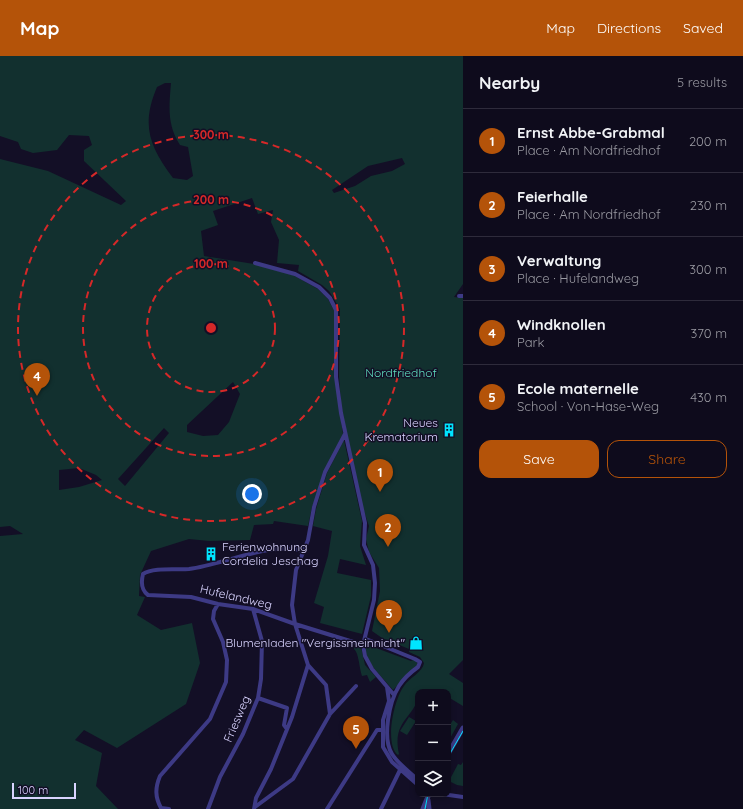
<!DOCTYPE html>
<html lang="en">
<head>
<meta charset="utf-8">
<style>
  :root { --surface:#0e0b1c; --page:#1c1929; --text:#f1f3f6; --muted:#9b9ba3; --line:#2e2b3b; --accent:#b45309 }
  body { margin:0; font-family:Quicksand,sans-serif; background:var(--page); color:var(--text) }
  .controls { position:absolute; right:12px; bottom:12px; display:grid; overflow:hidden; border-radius:8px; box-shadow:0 2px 6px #0003 }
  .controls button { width:36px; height:36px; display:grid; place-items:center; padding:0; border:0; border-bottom:1px solid var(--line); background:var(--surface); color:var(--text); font:20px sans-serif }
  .scale { position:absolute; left:12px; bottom:10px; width:64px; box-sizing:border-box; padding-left:4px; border:2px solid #d9d4ff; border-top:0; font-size:11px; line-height:14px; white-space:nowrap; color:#d9d4ff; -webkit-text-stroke:3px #130f26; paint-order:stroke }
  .you { position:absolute; left:252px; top:438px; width:14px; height:14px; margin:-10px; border:3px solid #fff; border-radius:50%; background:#1a73e8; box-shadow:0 0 0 6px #1a73e833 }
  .badge { display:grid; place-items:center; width:26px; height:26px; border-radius:50%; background:var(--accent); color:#fff; font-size:13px; font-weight:700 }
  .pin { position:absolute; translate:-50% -33px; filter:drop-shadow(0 1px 2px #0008) }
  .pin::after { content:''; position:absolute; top:21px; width:14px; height:12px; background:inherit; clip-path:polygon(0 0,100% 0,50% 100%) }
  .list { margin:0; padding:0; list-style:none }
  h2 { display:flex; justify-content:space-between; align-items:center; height:52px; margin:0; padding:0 16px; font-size:17px }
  h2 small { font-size:13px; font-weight:400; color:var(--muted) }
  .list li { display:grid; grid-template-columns:26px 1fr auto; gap:12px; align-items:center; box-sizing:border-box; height:64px; padding:0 16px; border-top:1px solid var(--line) }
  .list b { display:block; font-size:15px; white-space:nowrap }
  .list p { margin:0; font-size:13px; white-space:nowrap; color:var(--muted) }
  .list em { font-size:13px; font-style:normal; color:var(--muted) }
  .actions { display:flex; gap:8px; padding:12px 16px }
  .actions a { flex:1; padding:9px 0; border:1px solid var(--accent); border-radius:12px; text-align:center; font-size:14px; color:var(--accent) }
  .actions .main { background:var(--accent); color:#fff }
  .icon { flex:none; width:22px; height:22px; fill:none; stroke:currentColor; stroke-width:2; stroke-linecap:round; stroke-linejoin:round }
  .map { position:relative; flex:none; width:463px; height:753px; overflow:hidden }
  header { display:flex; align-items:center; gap:24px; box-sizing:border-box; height:56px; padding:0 20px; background:var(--accent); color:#fff }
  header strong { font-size:19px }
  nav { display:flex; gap:22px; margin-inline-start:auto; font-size:14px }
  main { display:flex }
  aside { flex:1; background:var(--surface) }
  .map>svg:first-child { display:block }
  .green { fill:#12302f; fill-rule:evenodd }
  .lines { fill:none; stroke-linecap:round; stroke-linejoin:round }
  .minor { stroke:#3d3a85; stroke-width:4 }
  .tertiary { stroke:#3d3a85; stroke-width:5 }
  .tram { stroke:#00e5ff; stroke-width:1 }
  .ring { fill:none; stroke:#d62828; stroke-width:2; stroke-dasharray:7 5 }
  .labels { text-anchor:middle; stroke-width:3; stroke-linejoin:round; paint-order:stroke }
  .park-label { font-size:12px; fill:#5fe0c0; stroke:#130f26 }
  .poi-label { font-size:12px; fill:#d9d4ff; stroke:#130f26; text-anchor:end }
  .street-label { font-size:12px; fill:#d9d4ff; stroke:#130f26 }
  .centre { fill:#d62828; stroke:#130f26; stroke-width:2 }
  .ring-label { font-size:12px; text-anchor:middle; font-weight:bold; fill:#d62828; stroke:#130f26; stroke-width:3; stroke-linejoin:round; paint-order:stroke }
</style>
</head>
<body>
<header>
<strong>Map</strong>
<nav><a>Map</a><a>Directions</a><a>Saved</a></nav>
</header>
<main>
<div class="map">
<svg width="463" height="753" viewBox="0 0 463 753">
  <rect width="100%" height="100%" fill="#130f26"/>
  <!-- green -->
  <path class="green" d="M0,0H463V228L454,241L463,242V604L449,618L463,627V650L448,641V636H418C418,662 391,662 399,698L398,699C384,688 394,643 404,630C409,622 423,616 424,607L420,601L409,596V593L382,582L372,575L380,535L379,512L369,496L366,483L369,470L360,443L341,349L339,320L340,253L329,235L322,229L298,215L299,209L277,207L279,184L271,166L273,154L258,158L252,142L213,155L218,169L201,175L204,200L254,208L293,219L318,233L328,243L334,254L335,321L343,378L312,451L308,470L274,465L273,468L254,469L250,484L209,485L189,483L151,495L140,519L139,540L145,541L137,559L161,574L192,567L200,607L186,648L117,692L84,674L75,684L102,697L96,730L118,753H0V480L23,478L10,470L0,471V103L48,115L121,149L126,145L84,105V94L92,89L89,80L69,79L57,94L33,97L21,93L18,86L0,80ZM165,27H171C169,51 167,69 180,89L188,91L193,120L187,124L173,122C149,90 141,69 157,31ZM402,102L405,108L392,115L371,120L355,130L334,137L332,134L368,110ZM233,326L240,338L229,366L218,379L203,380L187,376V369ZM164,372L169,377L125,430L118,423ZM79,412L96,419L102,424L79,431L59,434V414Z
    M344,384L362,465L360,490L366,509L340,503L337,517L371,524V540L362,578L320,567L324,551L314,547L328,500L332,475L313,470L316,453L327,417Z
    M367,587H371L368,589L411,605L415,603L418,609L393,634C385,623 359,602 367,587Z
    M355,589L361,591L365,609L376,621L370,626L367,619L362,620C359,612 359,597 354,593Z
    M409,661L416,665L407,679L400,675Z
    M453,664L458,668L448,686V672Z
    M463,706V730L457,729L449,725L458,708L461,709Z"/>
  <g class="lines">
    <!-- minor -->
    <path class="minor" d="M255,207L295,218L319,231L330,242L336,254V321L341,357L365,467L364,489L373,509L375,527L374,544L363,589L365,600L372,613L394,639
      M459,240H463
      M303,495C271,485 223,509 189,513C176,514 153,511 143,518C141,526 141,534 148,539L191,541L218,548L253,553L295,568L363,589
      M366,583L415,603L420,606L418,611C411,616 404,622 399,630C389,646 382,682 392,698C398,708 410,716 418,724
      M308,609L326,629L330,658
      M387,631L389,645L383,664V691L392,706L418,729
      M258,642L287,652L284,669L287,673
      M442,738L463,741
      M255,751L293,723L330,658L356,630
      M169,753L161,752C155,741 155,732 160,720L210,663L226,626L227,604L223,586L213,563L214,555L218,548
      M208,753L220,721L243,678L258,642L261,623L262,585L253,553
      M254,753L256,742L271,713L292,661L308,609L295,568L292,549L296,514L308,484L314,451L325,416L345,378
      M327,753L377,674H383
      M381,753L401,712"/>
    <!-- tertiary -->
    <path class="tertiary" d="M448,698L463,672
      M428,744L429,753
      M423,753L429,738"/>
    <!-- tram -->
    <path class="tram" d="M448,701L463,675
      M425,753L428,738"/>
  </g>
  <!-- distance rings -->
  <g class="ring">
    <circle cx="211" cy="272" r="64"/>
    <circle cx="211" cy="272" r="128"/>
    <circle cx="211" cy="272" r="193"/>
  </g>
  <!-- icons -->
  <defs>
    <g id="building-bare" transform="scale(1.08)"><path d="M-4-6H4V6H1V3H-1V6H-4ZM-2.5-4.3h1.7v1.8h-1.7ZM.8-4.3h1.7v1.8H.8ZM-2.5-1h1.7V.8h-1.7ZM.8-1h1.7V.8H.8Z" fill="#00e5ff" stroke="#130f26" stroke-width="2.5" paint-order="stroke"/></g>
    <g id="shop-bare" transform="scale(1.08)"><path d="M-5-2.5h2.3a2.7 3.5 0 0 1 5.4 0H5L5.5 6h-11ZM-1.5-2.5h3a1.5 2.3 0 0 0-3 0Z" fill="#00e5ff" stroke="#130f26" stroke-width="2.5" paint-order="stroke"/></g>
  </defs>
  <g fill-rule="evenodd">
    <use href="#building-bare" x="449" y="374"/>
    <use href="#building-bare" x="211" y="498"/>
    <use href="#shop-bare" x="416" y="587"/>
  </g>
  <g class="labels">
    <!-- park labels -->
    <g class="park-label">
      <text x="401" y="321">Nordfriedhof</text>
    </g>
    <!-- poi labels -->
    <g class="poi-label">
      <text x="438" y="371">Neues<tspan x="438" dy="14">Krematorium</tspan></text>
      <text x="222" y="495" text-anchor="start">Ferienwohnung<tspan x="222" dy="14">Cordelia Jeschag</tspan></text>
      <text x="405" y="591">Blumenladen "Vergissmeinnicht"</text>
    </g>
    <!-- street labels -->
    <g class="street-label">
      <text transform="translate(236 541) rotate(13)" y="4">Hufelandweg</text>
      <text transform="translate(237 663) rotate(-67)" y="4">Friesweg</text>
    </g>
  </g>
  <circle cx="211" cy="272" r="6" class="centre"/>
  <g class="ring-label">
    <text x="211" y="83">300 m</text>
    <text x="211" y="148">200 m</text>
    <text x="211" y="212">100 m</text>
  </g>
</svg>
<div class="controls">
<button>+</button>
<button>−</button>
<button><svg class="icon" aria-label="layers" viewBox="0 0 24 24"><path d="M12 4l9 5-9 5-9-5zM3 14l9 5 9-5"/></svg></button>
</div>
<div class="scale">100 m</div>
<div class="you"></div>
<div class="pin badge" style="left:380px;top:436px">1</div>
<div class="pin badge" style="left:388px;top:491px">2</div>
<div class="pin badge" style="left:389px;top:577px">3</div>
<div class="pin badge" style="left:37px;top:340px">4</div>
<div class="pin badge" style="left:356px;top:693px">5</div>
</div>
<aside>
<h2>Nearby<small>5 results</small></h2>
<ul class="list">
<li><span class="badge">1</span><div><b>Ernst Abbe-Grabmal</b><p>Place · Am Nordfriedhof</p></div><em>200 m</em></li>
<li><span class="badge">2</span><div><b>Feierhalle</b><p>Place · Am Nordfriedhof</p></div><em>230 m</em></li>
<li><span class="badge">3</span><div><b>Verwaltung</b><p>Place · Hufelandweg</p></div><em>300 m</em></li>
<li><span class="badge">4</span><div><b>Windknollen</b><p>Park</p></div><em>370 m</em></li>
<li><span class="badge">5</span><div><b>Ecole maternelle</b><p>School · Von-Hase-Weg</p></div><em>430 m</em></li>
</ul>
<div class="actions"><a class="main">Save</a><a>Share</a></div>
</aside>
</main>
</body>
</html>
